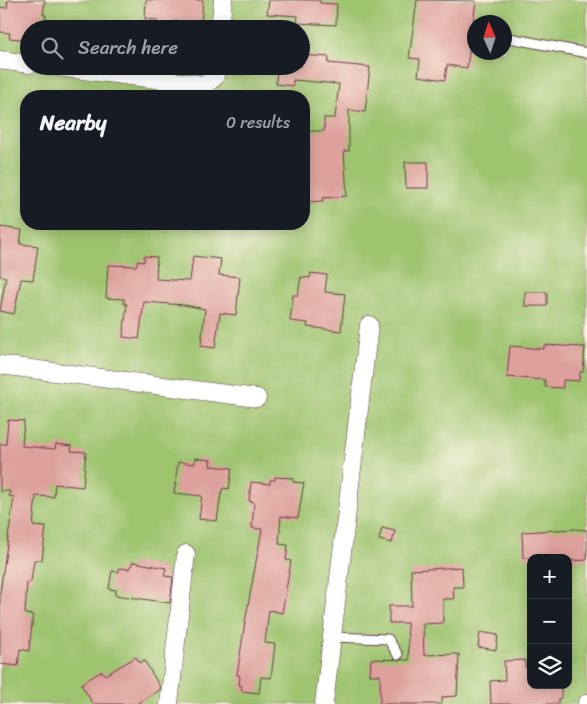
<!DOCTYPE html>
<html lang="en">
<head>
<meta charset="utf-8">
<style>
  :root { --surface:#171b24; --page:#20242c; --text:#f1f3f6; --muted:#9ea1a6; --line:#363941 }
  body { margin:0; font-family:Sriracha,sans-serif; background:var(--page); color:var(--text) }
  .controls { position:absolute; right:15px; bottom:15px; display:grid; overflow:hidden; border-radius:10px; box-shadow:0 2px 12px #0003 }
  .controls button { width:45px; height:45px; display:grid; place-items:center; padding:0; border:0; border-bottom:1px solid var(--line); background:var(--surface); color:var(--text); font:25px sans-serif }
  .compass { position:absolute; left:467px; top:15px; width:45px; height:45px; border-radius:50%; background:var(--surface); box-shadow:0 2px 12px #0003; rotate:357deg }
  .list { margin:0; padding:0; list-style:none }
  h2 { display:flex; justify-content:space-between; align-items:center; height:65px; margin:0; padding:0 20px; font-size:21px }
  h2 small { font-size:16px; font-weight:400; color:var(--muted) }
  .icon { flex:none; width:28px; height:28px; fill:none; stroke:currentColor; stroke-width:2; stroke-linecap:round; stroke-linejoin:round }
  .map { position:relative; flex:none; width:587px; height:704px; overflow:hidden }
  .search { position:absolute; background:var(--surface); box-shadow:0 2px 12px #0003; left:20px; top:20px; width:290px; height:55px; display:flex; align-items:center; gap:12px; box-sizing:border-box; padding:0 18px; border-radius:28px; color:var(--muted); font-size:19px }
  .panel { position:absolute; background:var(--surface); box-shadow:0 2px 12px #0003; left:20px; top:90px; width:290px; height:140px; border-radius:20px }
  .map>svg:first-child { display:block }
  .green { fill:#9ec46f; stroke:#74724d; fill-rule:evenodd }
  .building { fill:#dda09c }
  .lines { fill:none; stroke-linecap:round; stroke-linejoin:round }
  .service-casing { stroke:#643d43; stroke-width:11 }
  .minor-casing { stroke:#643d43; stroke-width:19 }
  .service { stroke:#fff; stroke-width:9 }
  .minor { stroke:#fff; stroke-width:18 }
</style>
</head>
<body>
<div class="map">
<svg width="587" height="704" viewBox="0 0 587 704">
  <rect width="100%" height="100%" fill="#fcf5e5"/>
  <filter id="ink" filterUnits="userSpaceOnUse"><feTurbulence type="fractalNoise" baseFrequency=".02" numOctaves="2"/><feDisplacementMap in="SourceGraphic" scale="10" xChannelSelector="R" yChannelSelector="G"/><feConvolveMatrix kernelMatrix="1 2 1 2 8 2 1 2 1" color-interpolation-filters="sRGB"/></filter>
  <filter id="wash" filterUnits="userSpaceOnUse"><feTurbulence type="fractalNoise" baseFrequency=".0096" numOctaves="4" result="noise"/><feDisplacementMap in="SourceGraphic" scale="20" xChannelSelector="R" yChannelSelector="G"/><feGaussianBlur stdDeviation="1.12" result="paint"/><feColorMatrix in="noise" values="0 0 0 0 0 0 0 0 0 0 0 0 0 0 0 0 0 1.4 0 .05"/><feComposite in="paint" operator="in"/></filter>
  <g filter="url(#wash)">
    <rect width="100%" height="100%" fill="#f5e5ca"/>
    <!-- green -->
    <path class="green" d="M0,0H587V704H0ZM474,22H504V52H474ZM29,29H301V66H29ZM26,96H304V224H26ZM531,558H568V685H531Z"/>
    <g id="blocks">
      <!-- building -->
      <path class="building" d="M8,0H45L43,15H46L44,29H29V40L9,38L10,33L0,32V7L7,8Z
        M146,0H203L201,23L175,21L174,27L157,25V20L145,19Z
        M269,0H320V3L337,4L336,25L297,23L298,16L267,14Z
        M417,0L476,1L467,68L447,65L445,80L418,76L420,59L409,58Z
        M301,55L329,57L328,63L370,67L365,112L349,110V151H344L347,196L323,198V201L307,202L306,195H304V162L309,161L308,131H324V118H335L339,84L293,80V86L276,84L277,66H301Z
        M405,162H428V188H406Z
        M0,227L22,230L20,244L38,246L33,280L21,279L14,314L0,311L6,277L0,276Z
        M144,256L157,257L156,279L190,281L193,256L221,259L219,275L240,277L236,315L220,313L215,348L201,346L205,309L184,305L144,302L139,339L123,337L127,304H124V299L106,298L108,265L136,266L137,261L144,262Z
        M311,273L327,275L325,292L345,294L341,331L307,327L308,323L290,321L293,295H298L301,277L310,278Z
        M525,292H547V306H525Z
        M544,345L585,347L583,372H580L579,381L563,380V388L545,387V380L507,377L510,346L544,349Z
        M8,420L24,421L22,446L55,449L56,444L72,446L71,451L86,452L83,487L55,484L54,497L36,496L33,526L46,527L42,560H34L31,582H27L25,614L33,615L29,651L20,649L18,666L0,664V592L14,497L9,496L10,491H0V444H6Z
        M195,458L211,460L210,466L232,468L229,489L223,488L221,494L217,521L199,519L202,496L174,493L178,462L195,464Z
        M275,477L293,478V482L304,483L298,518L281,516L279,544L288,545L286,560L291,561L282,613L269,610L265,643L275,644L271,678L261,677L259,693L241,691L242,686L239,685L240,676L237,675L245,622L262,529L252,528L254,502L249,501L251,482L270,484V480H275Z
        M382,528L395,531L392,543L379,540Z
        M574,529L587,530V560L568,561V558H523L522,532Z
        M133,562L166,568L164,576L173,577L170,603L115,595L116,590L109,589L112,571L119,572V568L129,569Z
        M462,567L463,587H453L454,599H443V623L423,624L424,655L459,654L457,696L442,697V704H380V675H370L371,659L409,660L407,623H389V606H412L411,570Z
        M480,632L498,635L496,650L478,647Z
        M136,657L140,663L144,660L160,687V690L137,704H93L81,684L102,671L105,675Z
        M525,660V667L531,666V685H561V698L558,699V704H491L490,681L505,680L504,661Z"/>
    </g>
  </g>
  <g filter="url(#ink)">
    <use href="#blocks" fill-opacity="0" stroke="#643d43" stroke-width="1"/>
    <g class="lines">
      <!-- service casing -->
      <g class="service-casing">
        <path id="service" d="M504,37L587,53
          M332,637L388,639L398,655"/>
      </g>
      <!-- minor casing -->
      <g class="minor-casing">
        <path id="minor" d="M220,29L223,0
          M0,60L29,64
          M49,66L205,85L215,77L216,66
          M0,365L257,398
          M169,704L186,554
          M324,704L369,325
          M587,704V703"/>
      </g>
      <!-- service -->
      <use href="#service" class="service"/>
      <!-- minor -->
      <use href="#minor" class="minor"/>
    </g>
  </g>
</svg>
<div class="controls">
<button>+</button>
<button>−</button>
<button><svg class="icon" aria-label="layers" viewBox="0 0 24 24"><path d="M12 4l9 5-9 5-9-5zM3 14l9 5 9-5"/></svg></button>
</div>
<svg class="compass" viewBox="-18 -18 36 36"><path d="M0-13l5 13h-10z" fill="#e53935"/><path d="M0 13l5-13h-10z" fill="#9ea1a6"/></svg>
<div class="search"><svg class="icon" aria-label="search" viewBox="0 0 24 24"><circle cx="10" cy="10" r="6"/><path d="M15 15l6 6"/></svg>Search here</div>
<section class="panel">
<h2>Nearby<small>0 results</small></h2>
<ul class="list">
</ul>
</section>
</div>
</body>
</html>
